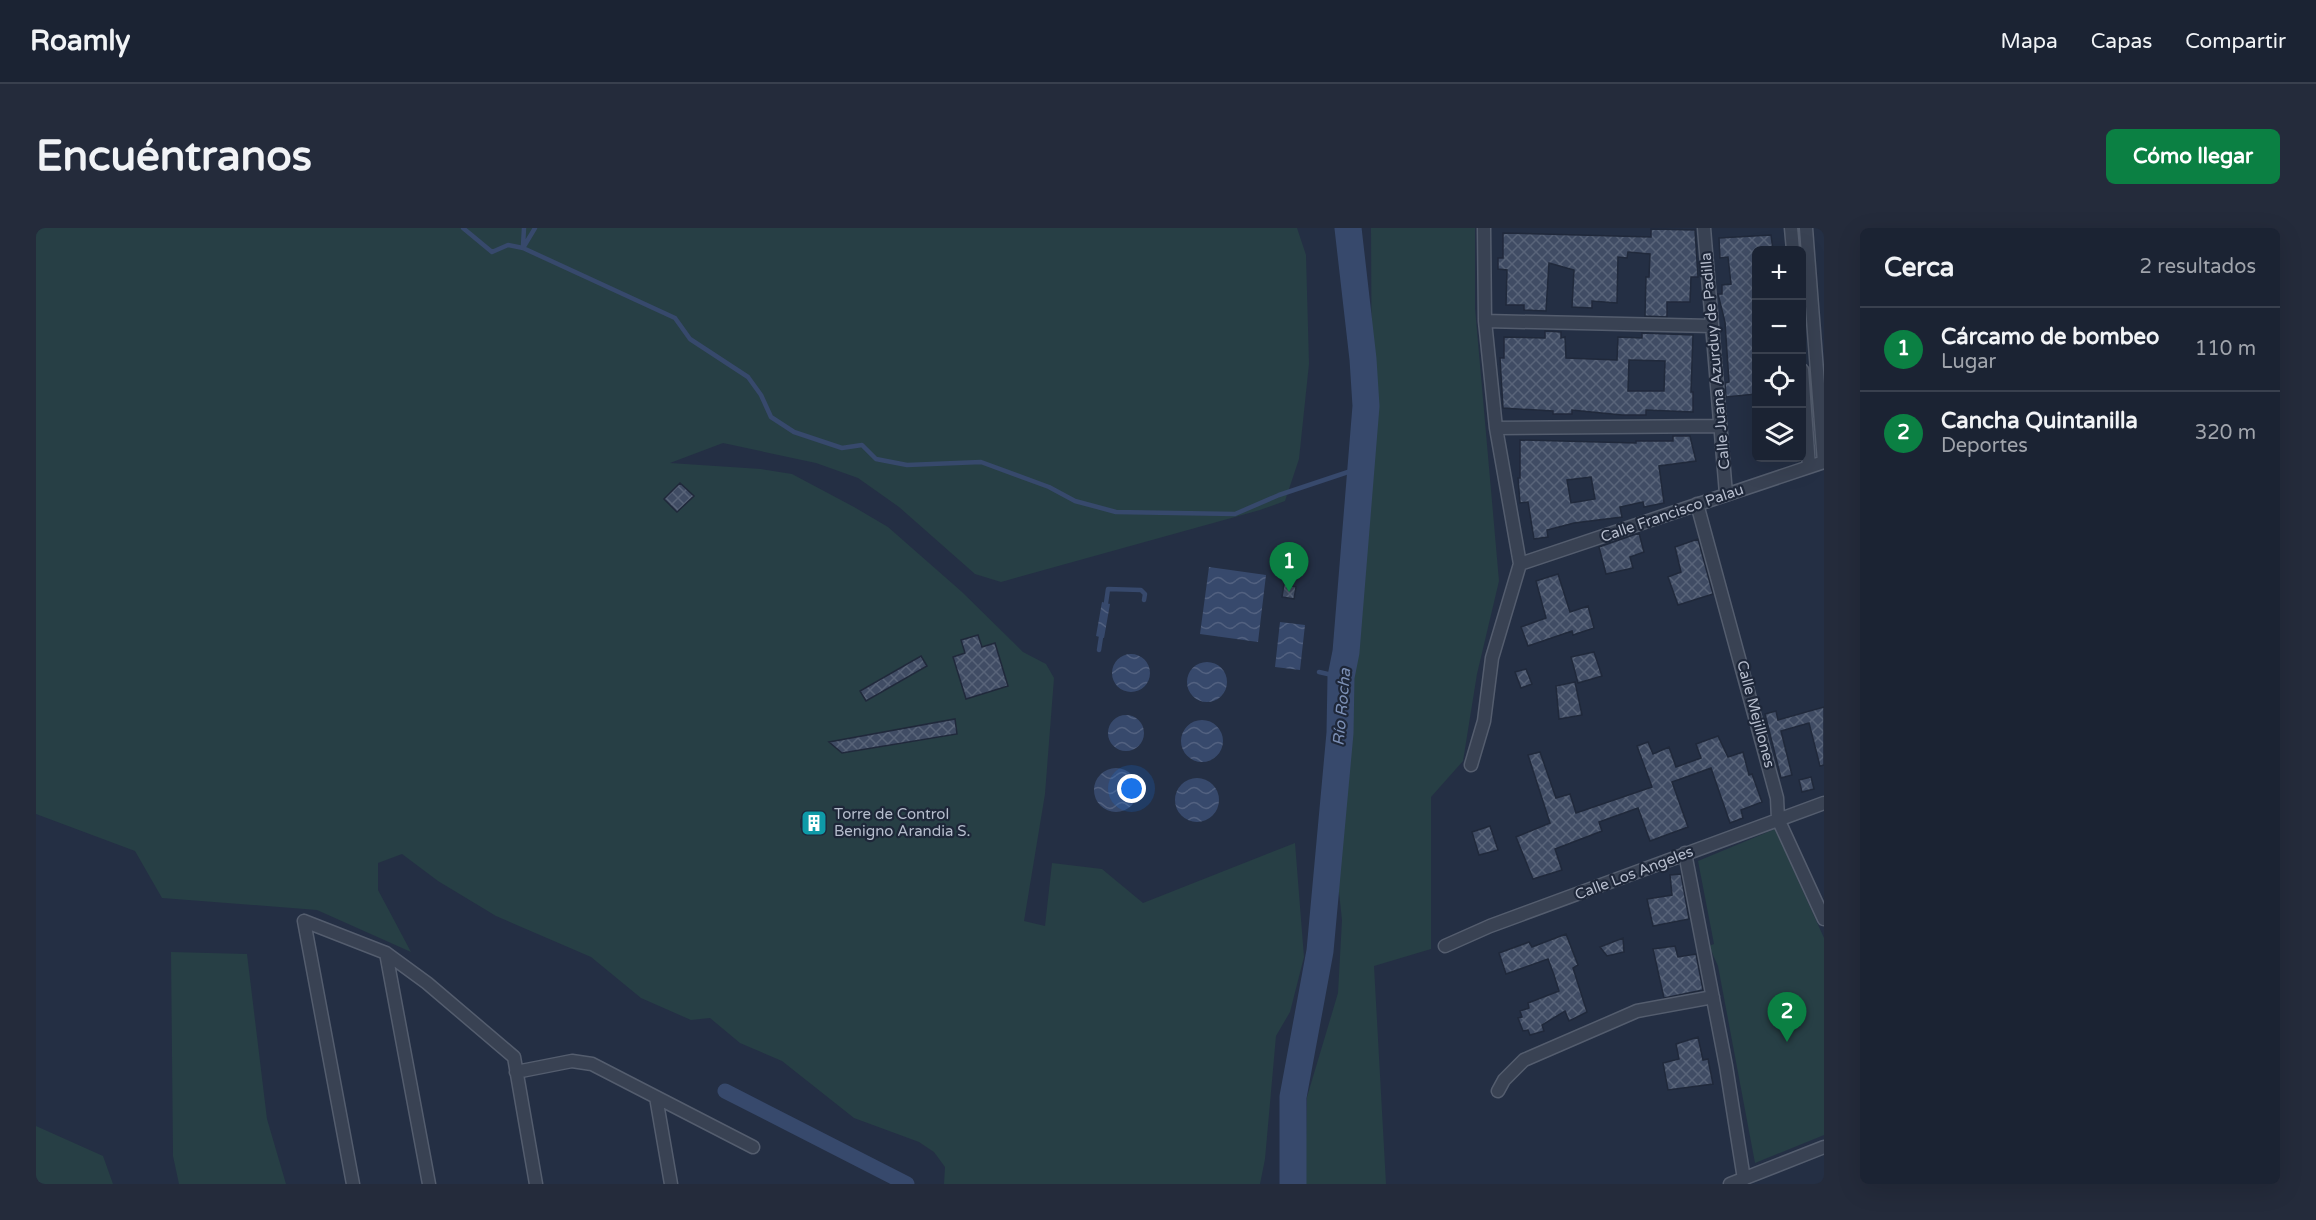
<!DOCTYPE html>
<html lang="es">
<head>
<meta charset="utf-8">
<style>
  :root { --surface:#1b2333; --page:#242b3b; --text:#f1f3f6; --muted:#a0a4ac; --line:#39404e; --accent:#0b8043 }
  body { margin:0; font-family:"Varela Round",sans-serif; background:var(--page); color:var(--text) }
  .controls { position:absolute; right:18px; top:18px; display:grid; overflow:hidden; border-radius:9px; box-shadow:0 6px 24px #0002 }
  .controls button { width:54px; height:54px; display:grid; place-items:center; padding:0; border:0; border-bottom:2px solid var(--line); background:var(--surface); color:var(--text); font:30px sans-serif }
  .you { position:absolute; left:1096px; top:561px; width:21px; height:21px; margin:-15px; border:4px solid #fff; border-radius:50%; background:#1a73e8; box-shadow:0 0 0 9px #1a73e833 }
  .badge { display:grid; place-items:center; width:39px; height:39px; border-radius:50%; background:var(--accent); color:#fff; font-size:20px; font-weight:700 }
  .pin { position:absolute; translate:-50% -50px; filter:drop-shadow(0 2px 3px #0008) }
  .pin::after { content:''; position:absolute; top:32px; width:21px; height:18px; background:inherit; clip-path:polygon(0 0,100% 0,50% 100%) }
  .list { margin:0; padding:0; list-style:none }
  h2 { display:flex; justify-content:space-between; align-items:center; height:78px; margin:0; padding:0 24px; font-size:26px }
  h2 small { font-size:20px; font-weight:400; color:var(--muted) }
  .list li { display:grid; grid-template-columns:39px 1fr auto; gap:18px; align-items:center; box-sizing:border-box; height:84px; padding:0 24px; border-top:2px solid var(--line) }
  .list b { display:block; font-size:22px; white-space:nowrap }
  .list p { margin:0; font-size:20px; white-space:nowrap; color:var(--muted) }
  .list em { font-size:20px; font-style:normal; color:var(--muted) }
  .icon { flex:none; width:33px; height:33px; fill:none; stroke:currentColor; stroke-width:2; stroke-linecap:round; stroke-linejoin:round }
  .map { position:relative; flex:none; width:1788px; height:956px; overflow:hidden; border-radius:9px }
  header { display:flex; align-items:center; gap:36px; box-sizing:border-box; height:84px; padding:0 30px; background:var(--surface); border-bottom:2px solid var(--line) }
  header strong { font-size:28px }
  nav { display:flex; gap:33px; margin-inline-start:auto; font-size:21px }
  .intro { display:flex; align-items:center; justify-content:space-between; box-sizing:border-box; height:144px; padding:0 36px }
  h1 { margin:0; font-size:42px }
  .button { padding:15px 27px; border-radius:9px; background:var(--accent); color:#fff; font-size:21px; font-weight:700 }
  main { display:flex; gap:36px; padding:0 36px }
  aside { flex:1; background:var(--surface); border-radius:9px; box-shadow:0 6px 24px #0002 }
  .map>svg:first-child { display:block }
  .green { fill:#273f45 }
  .water { fill:url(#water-waves) }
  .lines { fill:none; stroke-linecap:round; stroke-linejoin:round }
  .stream { stroke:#37496c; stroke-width:4.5 }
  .canal { stroke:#37496c; stroke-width:15 }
  .river { stroke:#37496c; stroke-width:27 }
  .building { fill:url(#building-cross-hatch); stroke:#20293b; stroke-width:1.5; fill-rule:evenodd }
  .minor-casing { stroke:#545d6e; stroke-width:15 }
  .minor { stroke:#394253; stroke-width:12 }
  .labels { text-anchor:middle; stroke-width:4.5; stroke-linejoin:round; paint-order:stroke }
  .street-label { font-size:15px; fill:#b6bdcd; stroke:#1e2739 }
  .poi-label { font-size:15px; fill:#b6bdcd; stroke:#1e2739; text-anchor:start }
  .water-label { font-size:16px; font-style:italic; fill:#7c90b6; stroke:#1e2739 }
</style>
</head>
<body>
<header>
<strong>Roamly</strong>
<nav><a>Mapa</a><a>Capas</a><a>Compartir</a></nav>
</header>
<div class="intro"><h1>Encuéntranos</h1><a class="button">Cómo llegar</a></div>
<main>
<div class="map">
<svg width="1788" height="956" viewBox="0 0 1788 956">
  <defs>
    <pattern id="water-waves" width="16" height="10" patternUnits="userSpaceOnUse" patternTransform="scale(1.5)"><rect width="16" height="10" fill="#37496c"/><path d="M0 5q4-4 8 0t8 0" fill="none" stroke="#526180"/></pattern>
    <pattern id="building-cross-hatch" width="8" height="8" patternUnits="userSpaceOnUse" patternTransform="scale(1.5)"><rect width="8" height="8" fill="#404c64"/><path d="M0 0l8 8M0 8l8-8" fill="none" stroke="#596479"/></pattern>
  </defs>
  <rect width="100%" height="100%" fill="#242f44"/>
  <!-- green -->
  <path class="green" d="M0,0H1261L1270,27L1273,136L1263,231L1249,273L1224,282L965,354L939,346L863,279L822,250L780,235L687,215L634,235L725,241L756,246L818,279L852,299L926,364L987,424L1010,436L1018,450L1009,566L988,693L1009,698L1016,635L1066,641L1107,675L1259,615L1268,729L1254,784L1240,808L1229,931L1224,956H908L909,939L898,924L883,914L818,890L746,833L704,815L674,790L655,792L605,770L555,729L460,688L402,653L366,626L342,635V662L375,724L281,682L126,670L99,623L0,586Z
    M1335,0H1439V80L1463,353L1441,446L1427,533L1395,569V721L1338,738L1350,956H1269L1271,869L1302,765L1306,692L1300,637L1306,579L1300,560L1310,517L1314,415L1336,197Z
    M1739,601L1788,710V907L1719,935L1682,738L1673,718L1678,716L1662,633Z
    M135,724L211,726L231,891L250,956H143L137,928Z
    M0,898L67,928L77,956H0Z"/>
  <!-- water -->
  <path class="water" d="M1173,339L1230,347L1222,414L1164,406Z
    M1066,374L1074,376L1068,410L1060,408Z
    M1244,394L1269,397L1264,442L1239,439Z
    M1076 445a19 19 0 1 1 38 0a19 19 0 1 1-38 0Z
    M1151 454a20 20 0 1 1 40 0a20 20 0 1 1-40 0Z
    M1072 505a18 18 0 1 1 36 0a18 18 0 1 1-36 0Z
    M1145 513a21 21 0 1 1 42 0a21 21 0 1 1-42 0Z
    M1058 562a22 22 0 1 1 44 0a22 22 0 1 1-44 0Z
    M1139 572a22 22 0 1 1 44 0a22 22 0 1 1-44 0Z"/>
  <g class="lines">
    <!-- stream -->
    <path class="stream" d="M427,0L456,24L472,17L487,20L639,90L654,111L712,149L725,167L735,189L758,204L806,220L826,217L840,231L871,237L945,234L1013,259L1039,273L1080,284L1199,286L1243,267L1324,240
      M487,18L488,0
      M487,20L499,0
      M1070,375L1072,361L1105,362L1109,366L1108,372
      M1063,422L1065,409
      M1283,444L1305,449"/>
    <!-- canal -->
    <path class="canal" d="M689,863L871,956"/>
    <!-- river -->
    <path class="river" d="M1257,956V869L1284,723L1304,505L1305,449L1310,424L1330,178L1327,131L1312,0"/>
  </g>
  <!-- building -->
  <path class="building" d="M1615,1L1659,2L1662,49H1655L1654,74H1631V89L1609,88L1610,49H1613L1614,26L1592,24L1591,30L1582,29L1581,75L1556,73V80L1536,79L1538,42L1513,35L1510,83L1488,82V77H1470L1471,42L1462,41V30H1467V5L1615,9Z
    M1735,7L1737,22H1720V166L1690,169L1689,155L1693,154L1689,94L1682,66H1686V57L1695,56L1692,29L1684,30L1683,10Z
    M1509,103L1525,104V110L1529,109L1530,130L1581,132L1582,109L1606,110V105L1657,107L1655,164H1657V184L1610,182V187H1586L1536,182V186H1517V183L1467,180L1464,130H1468V109L1509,110ZM1593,132L1629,133L1628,163H1592Z
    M1637,208H1654L1660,233L1623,238L1628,275L1608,279L1607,274L1584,279L1586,289L1538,295L1511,302L1512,309L1498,311L1492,274L1484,275L1482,250H1484V212L1600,215V213H1637ZM1555,249L1559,271L1535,275L1531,252Z
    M644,255L658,268L641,284L628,271Z
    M1603,305L1608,324L1594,329L1597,340L1570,346L1563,319Z
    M1662,311L1677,366L1642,377L1632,349L1645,344L1639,319Z
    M1522,346L1534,384L1552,378L1558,400L1537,407L1536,403L1492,418L1485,399L1510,390L1500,353Z
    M1248,356L1260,359L1258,371L1246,369Z
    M942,407L946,419L959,415L972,458L930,471L917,429L929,425L925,412Z
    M1558,424L1566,448L1542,455L1535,429Z
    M885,428L891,438L830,473L824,463Z
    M1490,441L1496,456L1485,460L1479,444Z
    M1539,454L1546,487L1523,491L1520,458Z
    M1788,479V537L1784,538L1773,495L1745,503L1756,547L1745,550L1729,486L1740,483L1742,492Z
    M919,491L921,506L806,525L793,514Z
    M1682,508L1692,529L1707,524L1713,547L1716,546L1726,574L1705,582L1707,590L1694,595L1675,540L1636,554L1652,599L1614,613L1602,580L1563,594L1566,603L1519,621L1526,642L1497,651L1480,609L1514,595L1492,527L1504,524L1520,570L1534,566L1540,585L1616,559L1601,518L1612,514L1617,526L1633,519L1640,539L1665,530L1660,516Z
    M1775,549L1778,561L1766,564L1763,552Z
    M777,586L786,594L779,603L772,605L765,599V592L769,587Z
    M1454,598L1462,622L1443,627L1436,604Z
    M1645,646L1653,691L1617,698L1611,671L1636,667L1634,647Z
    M1530,706L1542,737L1537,740L1551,784L1533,793L1529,783L1506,797L1508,803L1494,807L1492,802L1487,803L1482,790L1486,789L1484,783L1493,780L1492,775L1523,763L1518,747L1512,731L1470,746L1463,725L1493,714L1496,719Z
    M1587,710L1588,724L1571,728L1564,719Z
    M1639,718L1642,729L1660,726L1667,762L1628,770L1617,721Z
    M1662,809L1667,832L1672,831L1677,856L1632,862L1627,835L1643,831L1640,816Z"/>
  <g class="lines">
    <!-- minor casing -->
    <g class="minor-casing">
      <path id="minor" d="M1668,0L1690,266
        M1755,0L1757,22
        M1770,0L1788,234
        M1449,93L1676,98
        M1766,142L1773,239
        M1460,200L1684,198
        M1661,276L1741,570L1742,591L1788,691
        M1484,336L1788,234
        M1435,537L1448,493L1456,430L1484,336L1460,200L1449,93L1448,0
        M1649,625L1690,838L1708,951
        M268,693L350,725L391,755L478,829L500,956
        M268,693L317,956
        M1409,718L1454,698L1788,575
        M350,725L393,956
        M480,844L536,833L556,836L717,919
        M1462,863L1468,852L1488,832L1601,783L1677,769
        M620,869L635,956
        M1694,956L1788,919"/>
    </g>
    <!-- minor -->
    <use href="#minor" class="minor"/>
  </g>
  <!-- icons -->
  <defs>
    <g id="building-square" transform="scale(1.35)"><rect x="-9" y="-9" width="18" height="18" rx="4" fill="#0f9aa8" stroke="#1e2739"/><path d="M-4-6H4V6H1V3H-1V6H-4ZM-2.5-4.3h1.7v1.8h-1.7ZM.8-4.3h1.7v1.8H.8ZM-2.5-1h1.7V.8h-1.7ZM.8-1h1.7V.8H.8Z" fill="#fff"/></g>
  </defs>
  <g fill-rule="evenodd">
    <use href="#building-square" x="778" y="595"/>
  </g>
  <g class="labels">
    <!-- street labels -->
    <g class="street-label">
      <text transform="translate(1679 133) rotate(-95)" y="5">Calle Juana Azurduy de Padilla</text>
      <text transform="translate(1636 285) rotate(-19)" y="5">Calle Francisco Palau</text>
      <text transform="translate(1720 486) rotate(75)" y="5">Calle Mejillones</text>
      <text transform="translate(1598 645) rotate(-21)" y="5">Calle Los Angeles</text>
    </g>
    <!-- poi labels -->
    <g class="poi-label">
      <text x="798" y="591">Torre de Control<tspan x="798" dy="17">Benigno Arandia S.</tspan></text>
    </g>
    <!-- water labels -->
    <g class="water-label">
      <text transform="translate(1305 479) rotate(-85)" y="6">Río Rocha</text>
    </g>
  </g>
</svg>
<div class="controls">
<button>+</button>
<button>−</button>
<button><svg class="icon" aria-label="locate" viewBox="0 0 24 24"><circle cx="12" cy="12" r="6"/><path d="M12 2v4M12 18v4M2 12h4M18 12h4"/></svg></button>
<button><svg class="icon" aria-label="layers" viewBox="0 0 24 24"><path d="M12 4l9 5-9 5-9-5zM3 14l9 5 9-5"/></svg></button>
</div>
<div class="you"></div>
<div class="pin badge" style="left:1253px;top:364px">1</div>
<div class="pin badge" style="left:1751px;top:814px">2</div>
</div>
<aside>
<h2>Cerca<small>2 resultados</small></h2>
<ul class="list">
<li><span class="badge">1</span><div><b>Cárcamo de bombeo</b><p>Lugar</p></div><em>110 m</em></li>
<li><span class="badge">2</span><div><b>Cancha Quintanilla</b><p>Deportes</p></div><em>320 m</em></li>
</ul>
</aside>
</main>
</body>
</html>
